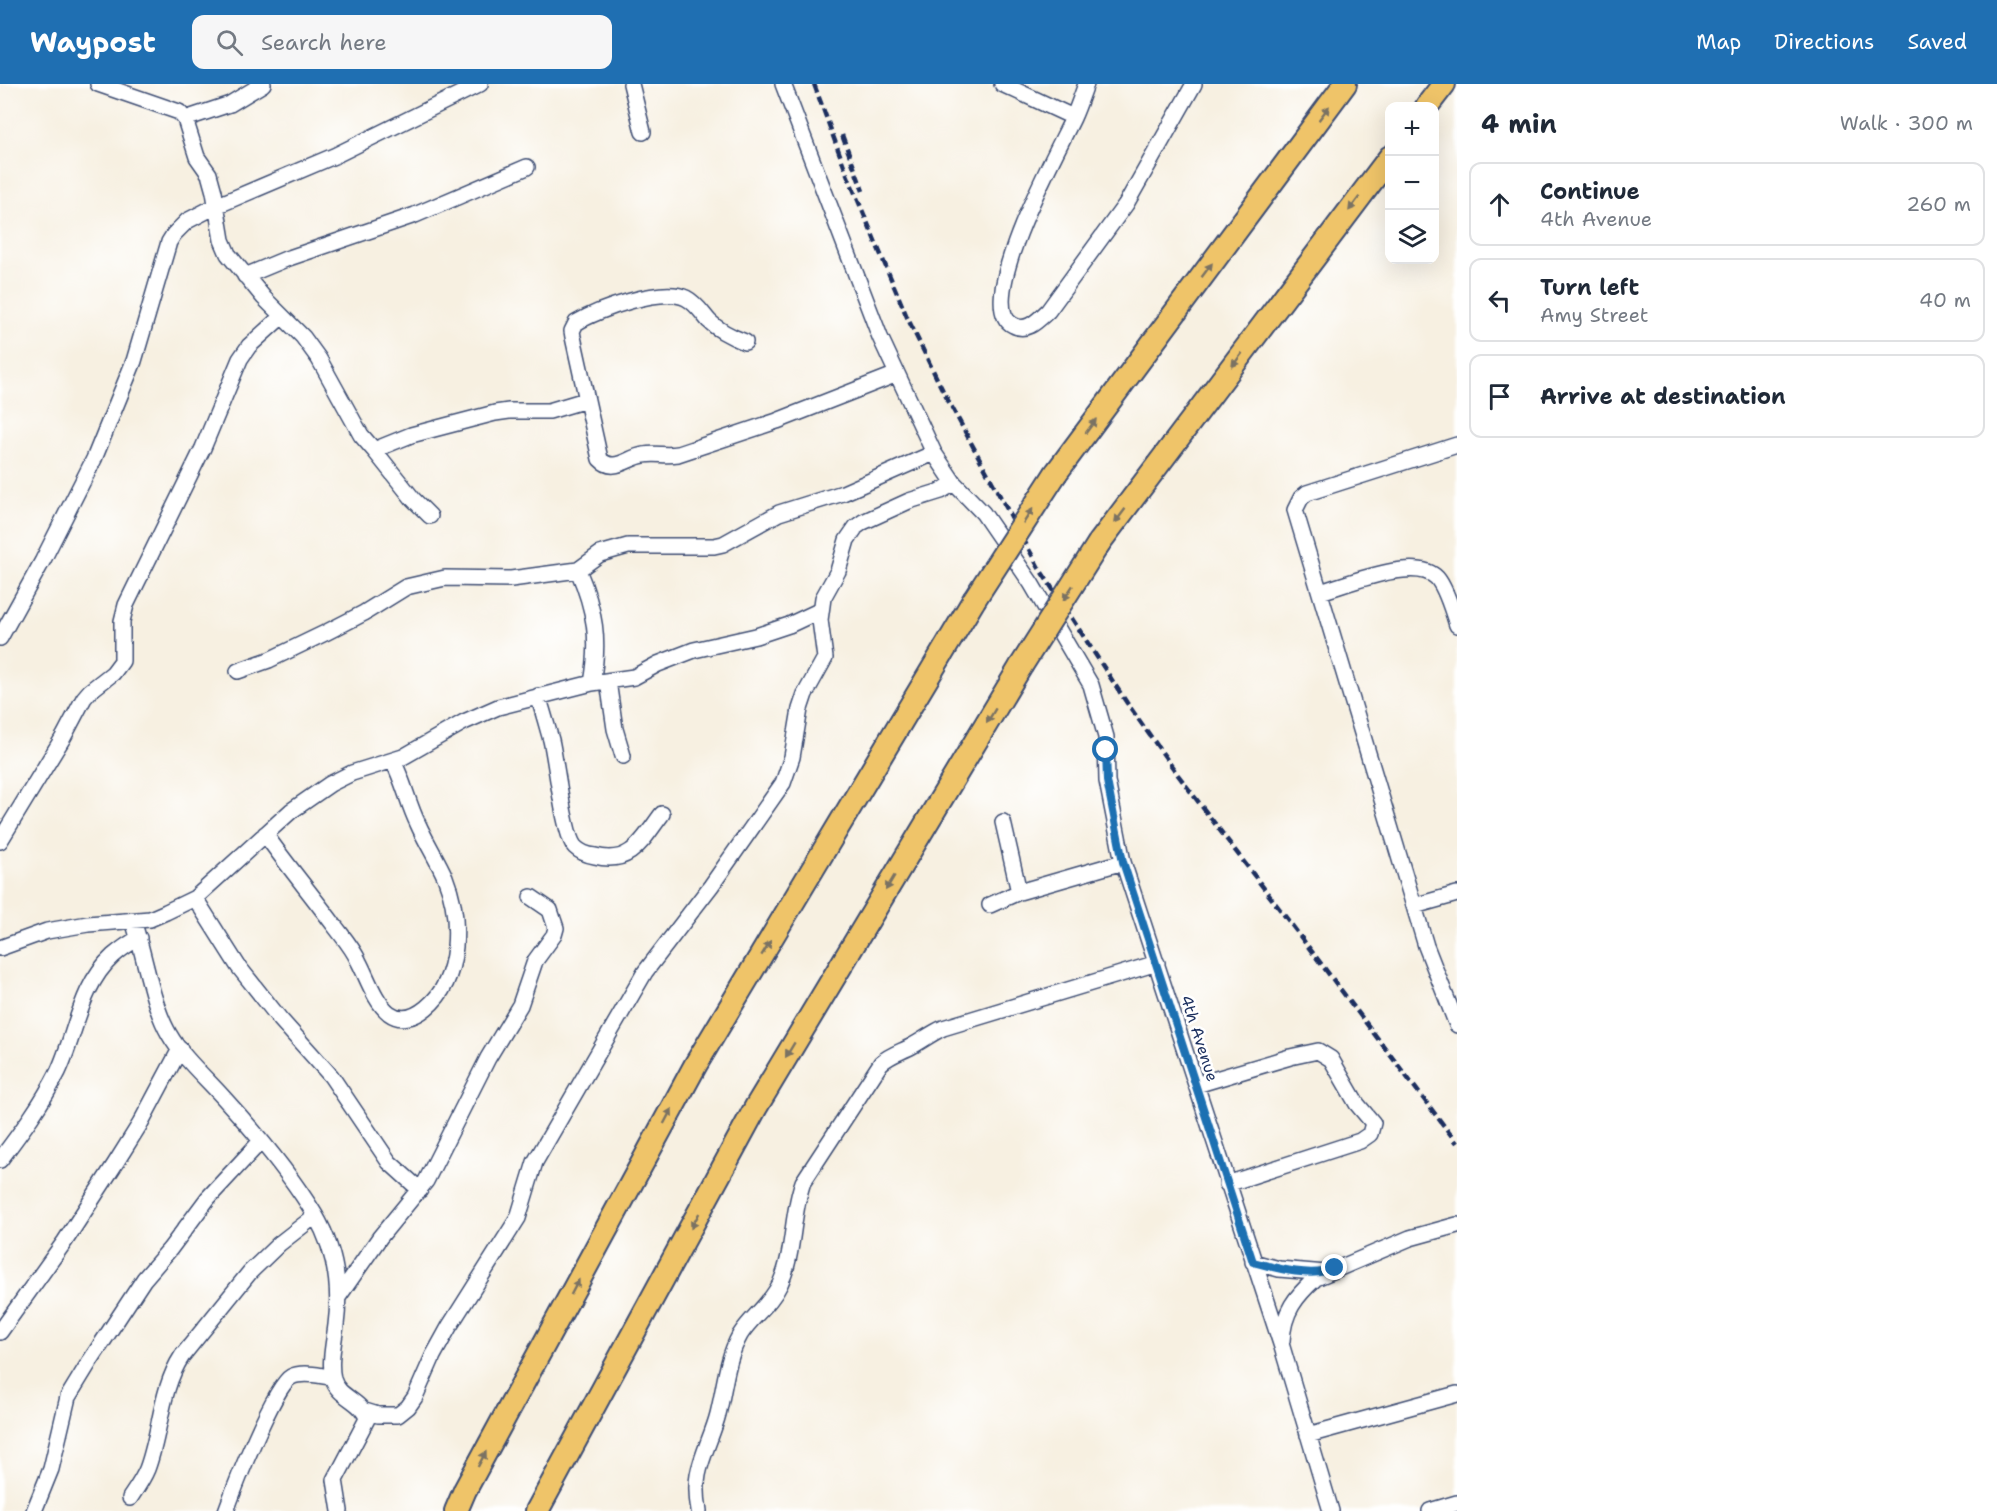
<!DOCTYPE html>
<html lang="en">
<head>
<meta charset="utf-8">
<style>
  :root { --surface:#fff; --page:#f6f6f7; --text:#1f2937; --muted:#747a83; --line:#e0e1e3; --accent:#1f6fb2 }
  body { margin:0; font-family:"Shantell Sans",sans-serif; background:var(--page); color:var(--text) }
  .controls { position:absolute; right:18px; top:18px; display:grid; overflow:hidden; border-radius:12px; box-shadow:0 6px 24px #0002 }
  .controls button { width:54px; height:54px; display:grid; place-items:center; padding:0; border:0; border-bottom:2px solid var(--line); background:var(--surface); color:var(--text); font:30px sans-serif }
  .stop { position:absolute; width:18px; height:18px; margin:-14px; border:4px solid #1f6fb2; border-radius:50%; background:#fff }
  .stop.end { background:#1f6fb2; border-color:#fff; box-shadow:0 2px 6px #0008 }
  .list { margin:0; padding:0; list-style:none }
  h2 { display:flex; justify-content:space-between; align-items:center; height:78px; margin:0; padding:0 24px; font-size:26px }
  h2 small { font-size:20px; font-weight:400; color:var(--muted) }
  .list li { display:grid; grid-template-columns:39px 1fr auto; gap:18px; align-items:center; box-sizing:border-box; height:84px; margin:0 12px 12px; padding:0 12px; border:2px solid var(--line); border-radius:12px }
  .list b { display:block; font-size:22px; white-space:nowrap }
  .list p { margin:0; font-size:20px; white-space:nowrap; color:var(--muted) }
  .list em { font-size:20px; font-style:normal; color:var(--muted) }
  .icon { flex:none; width:33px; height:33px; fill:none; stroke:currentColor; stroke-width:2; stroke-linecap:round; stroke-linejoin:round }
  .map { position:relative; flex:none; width:1457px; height:1427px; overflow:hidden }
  header { display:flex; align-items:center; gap:36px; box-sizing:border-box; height:84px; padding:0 30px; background:var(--accent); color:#fff }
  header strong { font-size:28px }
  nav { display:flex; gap:33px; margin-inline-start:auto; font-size:21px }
  .search { width:420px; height:54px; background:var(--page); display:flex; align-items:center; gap:15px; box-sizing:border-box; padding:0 21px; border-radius:12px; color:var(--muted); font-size:22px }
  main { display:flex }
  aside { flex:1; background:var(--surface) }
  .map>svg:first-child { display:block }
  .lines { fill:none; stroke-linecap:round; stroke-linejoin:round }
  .minor-casing { stroke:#3c4c72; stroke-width:18 }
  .highway-casing { stroke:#3c4c72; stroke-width:26 }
  .minor { stroke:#fff; stroke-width:15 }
  .highway { stroke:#efc469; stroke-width:22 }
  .rail { stroke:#1b2f5e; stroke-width:4.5; stroke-dasharray:9 4.5; stroke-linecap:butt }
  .highway-bridge-casing { stroke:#3c4c72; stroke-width:26; stroke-linecap:butt }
  .highway-bridge { stroke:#efc469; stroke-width:22 }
  .oneway { fill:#7a7263 }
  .route { stroke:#1f6fb2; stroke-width:8 }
  .labels { text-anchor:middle; stroke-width:5; stroke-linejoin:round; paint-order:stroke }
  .street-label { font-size:16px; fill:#1b2f5e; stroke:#fff }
</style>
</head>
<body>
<header>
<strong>Waypost</strong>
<div class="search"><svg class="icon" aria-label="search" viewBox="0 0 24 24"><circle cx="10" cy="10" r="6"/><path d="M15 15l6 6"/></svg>Search here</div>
<nav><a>Map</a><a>Directions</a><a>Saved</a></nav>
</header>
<main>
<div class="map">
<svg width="1457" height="1427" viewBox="0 0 1457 1427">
  <rect width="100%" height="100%" fill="#fff"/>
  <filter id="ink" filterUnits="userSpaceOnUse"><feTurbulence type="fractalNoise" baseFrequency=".0167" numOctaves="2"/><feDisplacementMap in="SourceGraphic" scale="12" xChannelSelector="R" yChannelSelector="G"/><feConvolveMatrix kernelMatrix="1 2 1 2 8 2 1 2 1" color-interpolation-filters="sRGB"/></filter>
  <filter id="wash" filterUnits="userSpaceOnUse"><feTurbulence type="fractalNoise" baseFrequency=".008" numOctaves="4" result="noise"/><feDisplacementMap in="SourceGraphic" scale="24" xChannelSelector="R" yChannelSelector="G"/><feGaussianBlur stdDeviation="1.35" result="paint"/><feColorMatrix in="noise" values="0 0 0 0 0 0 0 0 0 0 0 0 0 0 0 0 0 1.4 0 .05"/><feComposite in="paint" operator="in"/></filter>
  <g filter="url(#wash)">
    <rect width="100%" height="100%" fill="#f7f0e1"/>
  </g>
  <g filter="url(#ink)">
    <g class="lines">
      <!-- minor casing -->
      <g class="minor-casing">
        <path id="minor" d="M98,0L179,28L185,35L197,73L209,90L214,108L222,156L228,170L264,214L303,253L319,275L361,351L374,366L411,351L495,329L509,327H549L586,316
          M631,0L643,48
          M783,0L880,253L934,369L954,399L983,429L1031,499L1091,601L1106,653L1107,697L1123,778L1282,1263L1331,1427
          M1002,0L1073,33
          M1086,0C1082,11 1078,23 1073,34C1059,64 972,221 1013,241C1027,249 1038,236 1048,227L1126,120L1194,0
          M185,35L230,20L263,0
          M245,192L286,175L415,131L527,83
          M745,258C732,253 719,247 709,237C702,229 696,219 686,214C662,202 597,226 576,239L572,247L573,253L600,375C614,390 628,373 644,371C655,369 666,372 678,370L777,337L897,290
          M1457,361L1307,409L1301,414L1295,426L1426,862L1457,941
          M374,366L413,415L430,432
          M578,486L600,470L628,462H714L723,460L779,429L843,409L934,369
          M1320,508C1346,501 1416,471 1437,494C1445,503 1453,528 1457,541
          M0,554L43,476L94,375L134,277L169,158L174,150L187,137L216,122L334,72L480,0
          M238,587L269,576L325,549L364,529L406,503L445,494L511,495L578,486C595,526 600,556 592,599
          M608,597L615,645L623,672
          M538,612C543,627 547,642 551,656C556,676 564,752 575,763C580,768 588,771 595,772C631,782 643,755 662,730
          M1003,738L1019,808
          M265,750C287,781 311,810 334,841C343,853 353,864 359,878C367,893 375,918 389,929C401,938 415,933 426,924C462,895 461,833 445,793C437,775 426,758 418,740C408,720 404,698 393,677
          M0,757L64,652L84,614L90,607L113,589L122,577V537L126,521L203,364L240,275L249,262L281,233
          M195,814L238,882L280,935L331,992L389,1078L420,1106
          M990,821L1019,808L1123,778
          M1414,822L1457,810
          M133,837C145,871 151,919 169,950C182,973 205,993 222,1012C256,1049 289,1088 315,1131C335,1165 341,1202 336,1241C334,1258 329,1278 333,1295C338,1314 362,1316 367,1335L335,1396L340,1427
          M0,864L47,847L88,840L150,835L166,828L195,814L291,727L330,700L352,689L403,673L464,638L498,623L592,599L634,593L658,580L694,566L756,552L789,541L821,526
          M1196,1001L1290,973L1318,967L1331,975L1357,1020L1373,1039L1370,1050L1360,1057L1227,1100
          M0,1076C21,1048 42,1020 58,988C76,950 80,902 113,872C121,865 130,859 139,854
          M1253,1178L1279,1185L1326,1189
          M339,1212L380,1153L426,1097L488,974L520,921L535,877L554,851L556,844L550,826L531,813
          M0,1248L65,1157L115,1080L140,1040L180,965
          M1282,1257C1283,1228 1296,1212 1316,1194L1410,1154L1457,1141
          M365,1327L378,1331H398L408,1323L415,1313L433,1272L449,1243L518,1134L535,1078L645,888L711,802L783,699L792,673L800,625L805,610L825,574L820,536L823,514L838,487L847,456L856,443L863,438L909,417L941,407L954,399
          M1308,1351L1457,1310
          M130,1414C136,1405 143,1395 147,1385C161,1348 160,1306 182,1272L250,1188L279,1160L315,1132
          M34,1427L51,1385L68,1313L90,1277L144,1195L170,1165L208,1114L261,1057
          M226,1427C234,1405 274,1302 291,1293C302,1287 320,1292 332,1293
          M699,1427C697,1415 696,1402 698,1391C702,1370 713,1350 718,1330C725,1302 726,1276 740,1251C752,1232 770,1221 780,1200C795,1168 791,1131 803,1098L881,979C891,970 901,968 912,962C923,956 932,949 943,944L1157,879
          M1430,1427L1457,1419"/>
      </g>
      <!-- highway casing -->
      <g class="highway-casing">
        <path id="highway" d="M1427,22L1444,0
          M1056,389L1345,0
          M1099,459L1390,73
          M456,1427L465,1406L696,980L974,516
          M537,1427L756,1023L1021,582"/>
      </g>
      <!-- minor -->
      <use href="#minor" class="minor"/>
      <!-- highway -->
      <use href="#highway" class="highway"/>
      <!-- rail -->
      <path class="rail" d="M814,0L847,90L907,233L943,307L1039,484L1127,619L1178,691L1457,1059
        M842,51L863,107"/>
      <!-- highway-bridge casing -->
      <g class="highway-bridge-casing">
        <path id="highway-bridge" d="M974,516L1056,389
          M1021,582L1099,459"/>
      </g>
      <!-- highway-bridge -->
      <use href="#highway-bridge" class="highway-bridge"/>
    </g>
    <!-- one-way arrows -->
    <defs><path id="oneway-solid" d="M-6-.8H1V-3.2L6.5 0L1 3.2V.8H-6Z" transform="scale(1.5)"/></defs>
    <g class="oneway">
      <use href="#oneway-solid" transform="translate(1324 29) rotate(-53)"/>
      <use href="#oneway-solid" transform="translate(1354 120) rotate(127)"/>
      <use href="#oneway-solid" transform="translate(1207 186) rotate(-53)"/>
      <use href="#oneway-solid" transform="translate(1237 276) rotate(127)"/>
      <use href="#oneway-solid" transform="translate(1091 342) rotate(-53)"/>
      <use href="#oneway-solid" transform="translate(1028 432) rotate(-57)"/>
      <use href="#oneway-solid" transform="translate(1120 432) rotate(127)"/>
      <use href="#oneway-solid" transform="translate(1068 509) rotate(123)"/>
      <use href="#oneway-solid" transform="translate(991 632) rotate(121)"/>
      <use href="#oneway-solid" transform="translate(890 799) rotate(121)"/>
      <use href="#oneway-solid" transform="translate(766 864) rotate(-59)"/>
      <use href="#oneway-solid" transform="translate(790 966) rotate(121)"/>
      <use href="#oneway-solid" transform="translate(668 1032) rotate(-62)"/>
      <use href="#oneway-solid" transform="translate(695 1137) rotate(118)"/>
      <use href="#oneway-solid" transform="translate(575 1203) rotate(-62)"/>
      <use href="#oneway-solid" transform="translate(482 1375) rotate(-62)"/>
    </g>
  </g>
  <g class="lines" filter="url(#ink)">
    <!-- route -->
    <path class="route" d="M1106,666L1107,697L1123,778L1253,1178C1275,1184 1313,1195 1335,1184"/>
  </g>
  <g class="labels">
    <!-- street labels -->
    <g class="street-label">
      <text transform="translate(1200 954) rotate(72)" y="6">4th Avenue</text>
    </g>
  </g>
</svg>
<div class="controls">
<button>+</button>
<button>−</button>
<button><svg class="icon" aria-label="layers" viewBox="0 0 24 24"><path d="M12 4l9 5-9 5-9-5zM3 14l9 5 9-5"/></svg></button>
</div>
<div class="stop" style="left:1106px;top:666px"></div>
<div class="stop end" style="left:1335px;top:1184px"></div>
</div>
<aside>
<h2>4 min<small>Walk · 300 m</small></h2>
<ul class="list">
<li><svg class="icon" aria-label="ahead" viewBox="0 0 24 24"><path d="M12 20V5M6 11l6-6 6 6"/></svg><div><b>Continue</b><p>4th Avenue</p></div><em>260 m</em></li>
<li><svg class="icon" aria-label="left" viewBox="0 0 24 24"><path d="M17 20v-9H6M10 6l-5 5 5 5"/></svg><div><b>Turn left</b><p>Amy Street</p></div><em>40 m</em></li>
<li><svg class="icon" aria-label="arrive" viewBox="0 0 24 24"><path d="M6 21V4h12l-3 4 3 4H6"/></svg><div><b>Arrive at destination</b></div></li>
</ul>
</aside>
</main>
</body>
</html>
